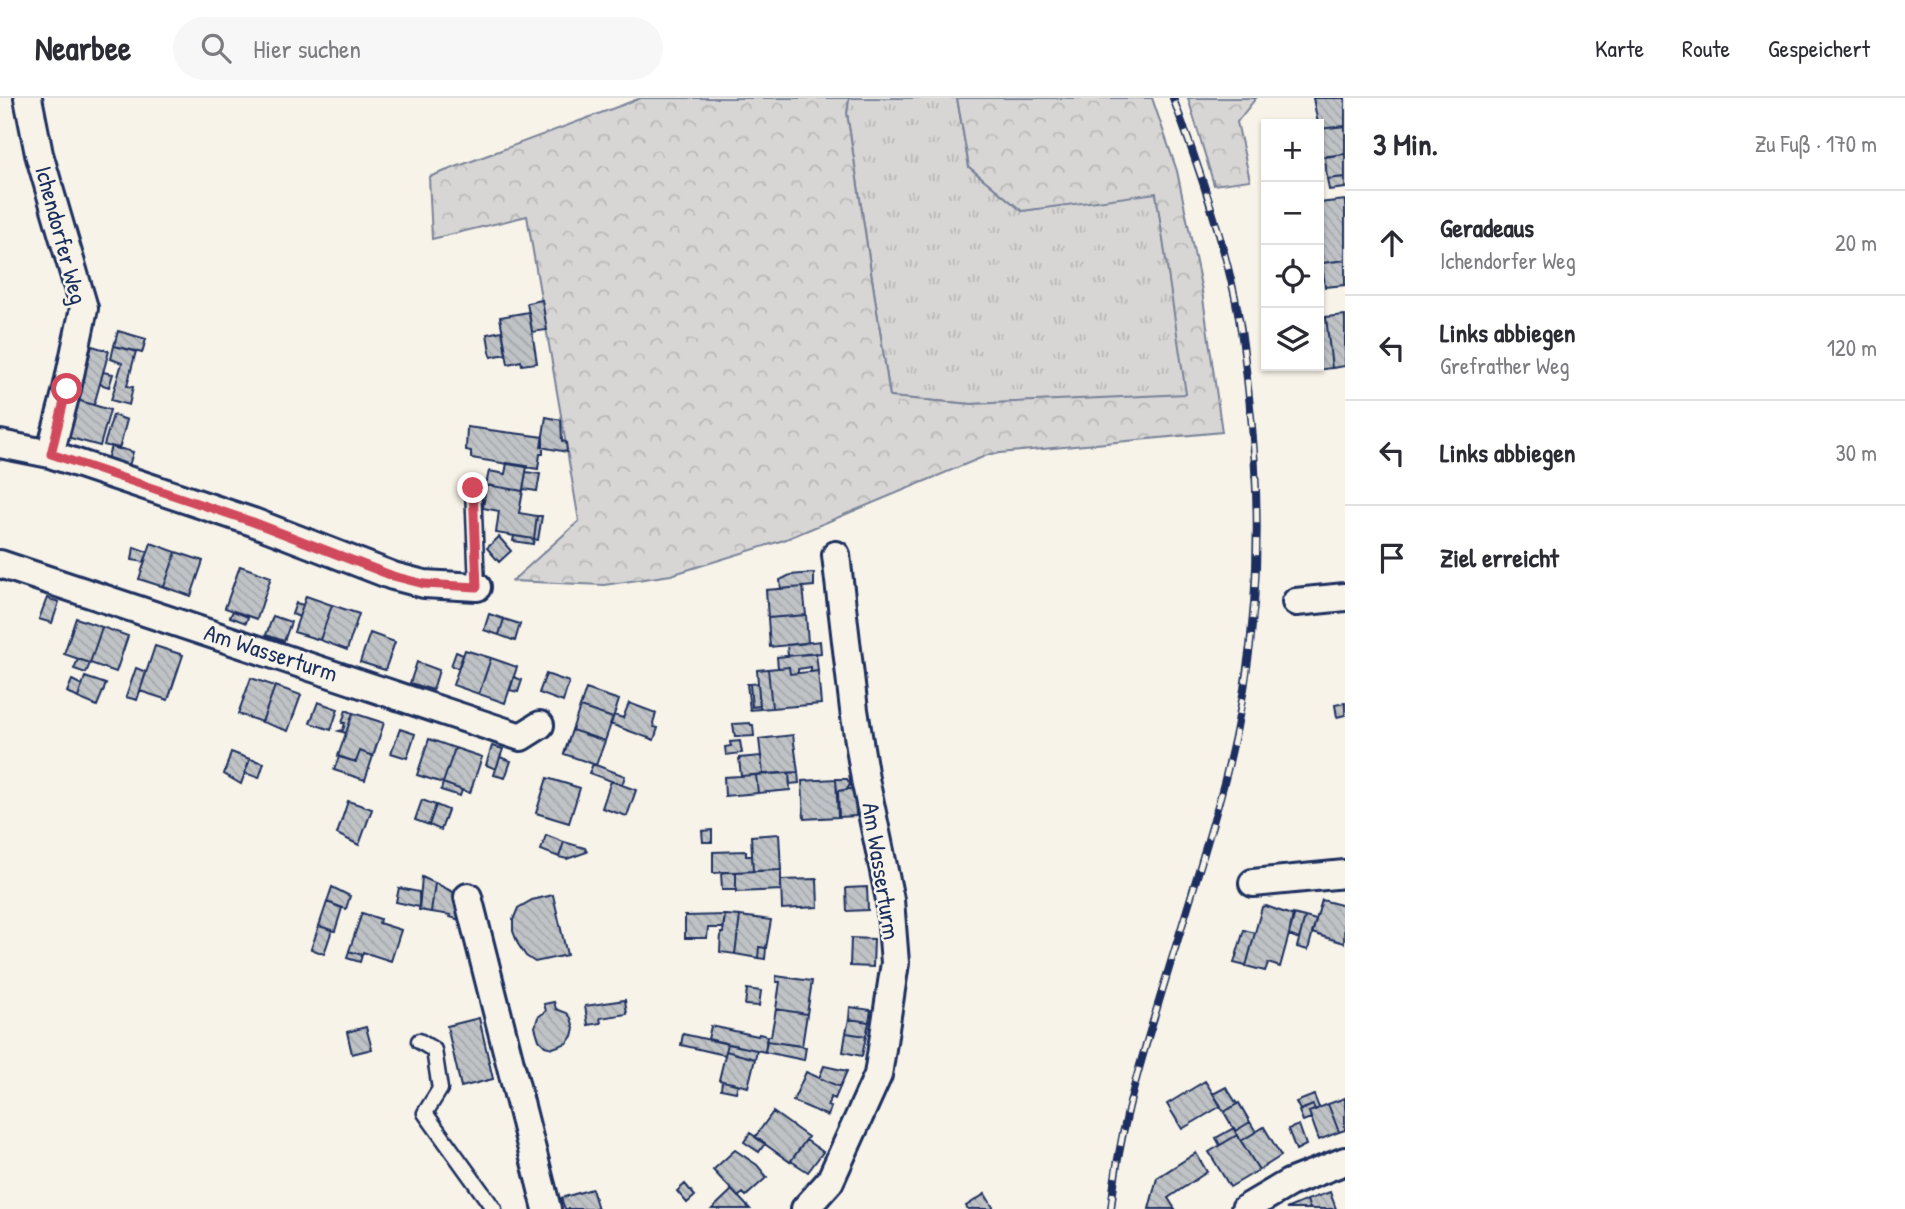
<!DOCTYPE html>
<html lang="de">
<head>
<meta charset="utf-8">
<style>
  :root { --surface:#fff; --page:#f7f7f7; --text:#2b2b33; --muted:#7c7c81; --line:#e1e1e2 }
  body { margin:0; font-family:"Patrick Hand",sans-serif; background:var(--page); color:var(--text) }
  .controls { position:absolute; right:21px; top:21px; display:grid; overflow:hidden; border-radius:0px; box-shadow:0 2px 5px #0004 }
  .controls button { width:63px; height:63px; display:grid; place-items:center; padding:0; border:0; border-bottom:2px solid var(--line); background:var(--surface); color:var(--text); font:35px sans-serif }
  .stop { position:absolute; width:21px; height:21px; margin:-16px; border:5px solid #d1495b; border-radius:50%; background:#fff }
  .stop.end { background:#d1495b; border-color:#fff; box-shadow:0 2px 7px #0008 }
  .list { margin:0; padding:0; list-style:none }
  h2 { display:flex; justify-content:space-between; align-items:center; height:91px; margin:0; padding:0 28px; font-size:30px }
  h2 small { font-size:23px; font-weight:400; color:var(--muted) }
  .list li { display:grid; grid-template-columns:46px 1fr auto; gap:21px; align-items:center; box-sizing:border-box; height:105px; padding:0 28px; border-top:2px solid var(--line) }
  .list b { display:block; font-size:26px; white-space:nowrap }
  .list p { margin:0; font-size:23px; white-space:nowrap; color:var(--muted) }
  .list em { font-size:23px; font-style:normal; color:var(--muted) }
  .icon { flex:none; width:38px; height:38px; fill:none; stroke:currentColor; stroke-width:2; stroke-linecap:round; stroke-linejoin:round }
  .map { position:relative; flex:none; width:1345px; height:1111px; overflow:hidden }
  header { display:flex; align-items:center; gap:42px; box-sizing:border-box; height:98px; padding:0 35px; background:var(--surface); border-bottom:2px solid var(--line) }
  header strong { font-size:33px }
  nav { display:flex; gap:38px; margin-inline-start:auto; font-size:24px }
  .search { width:490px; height:63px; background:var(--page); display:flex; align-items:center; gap:18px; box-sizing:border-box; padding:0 24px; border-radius:38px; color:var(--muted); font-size:26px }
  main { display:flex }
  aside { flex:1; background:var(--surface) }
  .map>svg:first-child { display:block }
  .grass { fill:url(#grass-tufts); stroke:#798299; stroke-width:2 }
  .forest { fill:url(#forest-crowns); stroke:#798299; stroke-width:2 }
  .building { fill:url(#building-back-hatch); stroke:#1b2f5e; stroke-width:2 }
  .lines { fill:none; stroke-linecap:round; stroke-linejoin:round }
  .service-casing { stroke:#1b2f5e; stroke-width:19 }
  .minor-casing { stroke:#1b2f5e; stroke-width:32 }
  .service { stroke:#f7f3e8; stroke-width:14 }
  .minor { stroke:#f7f3e8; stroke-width:26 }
  .rail-casing { stroke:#1b2f5e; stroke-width:8 }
  .rail { stroke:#f7f3e8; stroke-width:5; stroke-dasharray:16; stroke-linecap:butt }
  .route { stroke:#d1495b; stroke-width:9 }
  .labels { text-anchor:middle; stroke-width:5; stroke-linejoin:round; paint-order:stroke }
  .street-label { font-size:24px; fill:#1b2f5e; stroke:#f7f3e8 }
</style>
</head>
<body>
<header>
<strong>Nearbee</strong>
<div class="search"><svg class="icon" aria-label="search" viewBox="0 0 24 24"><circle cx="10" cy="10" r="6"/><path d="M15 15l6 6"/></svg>Hier suchen</div>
<nav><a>Karte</a><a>Route</a><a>Gespeichert</a></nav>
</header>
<main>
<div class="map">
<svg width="1345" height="1111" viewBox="0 0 1345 1111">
  <defs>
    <pattern id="grass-tufts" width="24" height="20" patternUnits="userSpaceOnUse" patternTransform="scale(1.75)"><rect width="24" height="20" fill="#d7d6d4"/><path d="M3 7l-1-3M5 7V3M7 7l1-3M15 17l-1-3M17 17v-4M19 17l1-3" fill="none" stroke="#b8b8b8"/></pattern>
    <pattern id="forest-crowns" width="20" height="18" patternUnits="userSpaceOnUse" patternTransform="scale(1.75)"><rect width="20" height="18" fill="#d7d6d4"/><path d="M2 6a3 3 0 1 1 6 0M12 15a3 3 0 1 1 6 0" fill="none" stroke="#b8b8b8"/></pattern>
    <pattern id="building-back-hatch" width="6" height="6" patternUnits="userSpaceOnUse" patternTransform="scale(1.75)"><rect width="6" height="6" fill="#c0c3c5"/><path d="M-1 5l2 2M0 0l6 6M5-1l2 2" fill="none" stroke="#a4a8ac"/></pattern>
  </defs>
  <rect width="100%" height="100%" fill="#f7f3e8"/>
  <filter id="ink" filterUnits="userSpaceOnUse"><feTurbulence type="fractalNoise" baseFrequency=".0143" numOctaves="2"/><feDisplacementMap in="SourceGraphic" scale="14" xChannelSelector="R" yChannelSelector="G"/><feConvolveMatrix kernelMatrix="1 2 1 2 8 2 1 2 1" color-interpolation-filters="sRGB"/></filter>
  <g filter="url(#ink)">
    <!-- grass -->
    <path class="grass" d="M849,0H957L969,69L1022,113L1156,94L1187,297L971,306L890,299L847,15Z"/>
    <!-- forest -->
    <path class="forest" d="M641,0H849L847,15L890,299L972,306L1186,296L1156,95L1022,113L969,69L957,0H1152L1177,73L1202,193L1222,334L990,356L784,442L671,477L604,487L512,483L579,423L527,118L432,141L429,79Z
      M1188,0H1256L1237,24L1250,82L1214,87Z"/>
    <!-- building -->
    <path class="building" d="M1345,0V28L1319,31L1313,0Z
      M1345,28V56L1320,59L1319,31Z
      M1345,56V79L1327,81L1325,59Z
      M1345,79V90L1329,92L1327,81Z
      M1345,102V162L1322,165L1319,105Z
      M1345,162V187L1325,189L1322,165Z
      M542,202L547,232L532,234L527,205Z
      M529,214L537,265L522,267L521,263L508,266L500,219Z
      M1345,217V268L1332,270L1326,219Z
      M1326,219L1332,270L1309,273L1308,268H1319V220Z
      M118,233L146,241L142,255L114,248Z
      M502,233L506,256L491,259L487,236Z
      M92,248L109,253L94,307L77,302Z
      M114,248L136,253L127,288L133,289L129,307L111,302L122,265L111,261Z
      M103,274L113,276L109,289L100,286Z
      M77,302L110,312L100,348L67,339Z
      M113,317L127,322L119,351L104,347Z
      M546,319L561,322L562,343L566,344L567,354L541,349Z
      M467,329L543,339V356H540L538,371L471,360V353L466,352Z
      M111,348L133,354L127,375L105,369Z
      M507,365L527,368L523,393L486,387L489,373L505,376Z
      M526,374L540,376L537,393L523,391Z
      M486,387L523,393L519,415L537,418L534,441L496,435L499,413L483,410Z
      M537,418H542L538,442L534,441Z
      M514,438L534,441L533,446L513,443Z
      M499,439L511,453L499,464L487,450Z
      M151,445L176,454L164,489L139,481Z
      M134,449L148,454L144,464L132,462Z
      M176,454L203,463L191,498L164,489Z
      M240,468L271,479L257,521L225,510Z
      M814,475V488L781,491L780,482L790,477Z
      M803,489L806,517L768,520L766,492Z
      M306,498L332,507L320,542L294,534Z
      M47,500L59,504L52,525L39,521Z
      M296,505L303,507L299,519L292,516Z
      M332,507L359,516L347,552L320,542Z
      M233,513L248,519L246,525L230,519Z
      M489,516L504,521L499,537L484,532Z
      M806,517L808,545L770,549L768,520Z
      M273,518L291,524L284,543L266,537Z
      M76,520L102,529L90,565L64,556Z
      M504,521L520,526L515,543L499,537Z
      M102,529L128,538L116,574L90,565Z
      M370,535L395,544L385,572L360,564Z
      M820,543L821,555L788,558L787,547Z
      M155,548L183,557L168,602L140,593Z
      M465,552L491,560L479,596L453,587Z
      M456,554L463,557L458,570L451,568Z
      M816,555L818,573L811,574V569L798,571V575L790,576L789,569L778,570L777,559Z
      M491,560L517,569L505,605L479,596Z
      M78,561L90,565L86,575L74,571Z
      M417,564L439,572L433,592L410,585Z
      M789,569L790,576L818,573L821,606L772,610L768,571Z
      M136,570L146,574L137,602L126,599Z
      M768,571L772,610L760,611L757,572Z
      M546,576L569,584L563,604L539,595Z
      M85,579L106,586L97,608L78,600Z
      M514,579L522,582L518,594L510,592Z
      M251,580L275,588L262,624L238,616Z
      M72,582L82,587L78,600L67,594Z
      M758,585L760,608L752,609L750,586Z
      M747,586H750L752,609L760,608V611L750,612Z
      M275,588L301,597L288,633L262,624Z
      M586,591L619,602L613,620L580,609Z
      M318,604L338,611L331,632L310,625Z
      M629,605L656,615L653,625L654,629L658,630L654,642L610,626L614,617L623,620Z
      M1345,605V617L1337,619L1335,607Z
      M580,609L613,620L605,643L572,632Z
      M346,612L353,615L346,635L339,633L343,632L345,625H342Z
      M353,615L384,625L373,658L360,653L356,664L338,658Z
      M750,625L751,627H753L754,638L735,639L733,626Z
      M400,631L415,636L407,660L391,655Z
      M572,632L605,643L596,667L564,656Z
      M793,637L798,674L763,676L759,641Z
      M429,641L455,650L443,685L417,677Z
      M740,643L742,655L726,657L725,649L731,648L730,644Z
      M492,648L503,651L496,671L486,667Z
      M455,650L482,659L470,695L443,685Z
      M360,653L373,658L365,682L334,672L339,659L356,664Z
      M231,654L250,661L241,686L224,676Z
      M761,658L763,676L741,678L739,660Z
      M500,659L511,663L505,680L494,677Z
      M250,661L264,665L259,680L245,675Z
      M593,666L625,678L622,687L589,675Z
      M798,674L799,685L790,686L789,675Z
      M789,675L790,692L758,695L756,677Z
      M756,677L758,695L725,698L724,679Z
      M547,680L580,690L569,725L536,715Z
      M836,681L838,719L804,721L802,683Z
      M836,681H847L850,686L847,692L837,693Z
      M611,683L636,692L627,718L602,710Z
      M443,685L462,692L460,698L441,692Z
      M848,691H855L856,718L839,719L838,693Z
      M422,702L436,707L429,727L415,722Z
      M348,703L372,711L359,747L337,736Z
      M436,707L448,712L441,732L429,727Z
      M712,732V744H703L702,733Z
      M779,736L781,772L753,773L751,738Z
      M546,737L564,744L559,759L541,752Z
      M564,744L585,750L587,754L567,761L559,759Z
      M746,753V758H752L753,773L713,775V754Z
      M781,772V792L736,794V774Z
      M721,774H736V792H722Z
      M422,779L435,785L431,814L419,812Z
      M817,781L818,809L782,811L781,782Z
      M435,785L461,798L466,824L450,819L451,817L431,814Z
      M332,789L350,798L346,811L327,804Z
      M867,789L868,812L847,813L846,790Z
      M399,790L419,794V809L396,804Z
      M553,797L567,857L535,864L526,858L518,846L513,833V822L518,810L532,802Z
      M1322,802L1345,808L1344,845L1312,835Z
      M327,804L342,810L335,833L319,828Z
      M1266,808L1294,818L1280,869L1268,865L1265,873L1246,868L1262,809Z
      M362,815L380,821L379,825L401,832L391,863L363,854L362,857L349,853Z
      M1293,816L1305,819L1299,841L1289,837Z
      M725,817L723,830H708L707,840H685V818Z
      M725,817L740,818L735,856L720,854L721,835H723Z
      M740,818L771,822L766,850L759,849L758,860L735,856Z
      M1305,819L1316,822L1308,852L1297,849Z
      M319,828L332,832L324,856L311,851Z
      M1244,832L1255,835L1246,868L1234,865Z
      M851,840L874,841L873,869L850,868Z
      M759,849L766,850L765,861L758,860Z
      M349,853L362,857L360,864L347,860Z
      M776,878L812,883L807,916L776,911L780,884H776Z
      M747,891L761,893L759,908L745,907Z
      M625,902L627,916L600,920L601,925L588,927L585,908Z
      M554,904L556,911L567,915L571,920L574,930L572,938L567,945L553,950L545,948L539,942L535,929L538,919L546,913L544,906Z
      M850,909L871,912L869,924L849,921Z
      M776,911L807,916L802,948L766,943L767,938H771Z
      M479,920L493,981L461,989L447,928Z
      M849,921L869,924L866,938L846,935Z
      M711,928L758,938L759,936L767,938L765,954L708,941Z
      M366,929L372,951L352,956L347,934Z
      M846,935L866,938L862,958L843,954Z
      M683,936L728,946L725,957L681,947Z
      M767,943L806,949L804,962L765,954Z
      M728,946L757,952L755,961L726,953Z
      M726,953L755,961L748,989L719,982Z
      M824,968L847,973L840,989L819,980Z
      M806,974L840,989L835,1001L831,999L827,1008L831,1009L828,1018L793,1003Z
      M722,983L738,986L736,994L721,991Z
      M1205,983L1221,1008L1182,1031L1167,1006Z
      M1226,989L1237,1006L1224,1014L1213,996Z
      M1314,997L1319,1010L1315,1012L1313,1007L1300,1012L1296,1004Z
      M1345,1000V1032L1339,1034L1328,1006Z
      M1239,1005L1250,1024L1235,1033L1224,1014Z
      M1328,1006L1339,1034L1319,1042L1309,1014Z
      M1313,1007L1315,1012L1309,1014L1311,1020L1303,1023L1299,1013Z
      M773,1014L808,1039L790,1064L755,1039Z
      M1250,1024L1256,1034L1241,1043L1235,1033Z
      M1299,1027L1306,1047L1296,1052L1288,1031Z
      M1264,1029L1281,1058L1259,1072L1241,1043Z
      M1234,1030L1237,1037L1220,1047L1216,1040Z
      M750,1035L765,1045L759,1054L744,1044Z
      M1237,1037L1259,1072L1230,1089L1209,1054Z
      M806,1042L823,1054L808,1074L791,1063Z
      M735,1052L757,1067L767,1079L746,1098L743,1095L738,1099L713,1072Z
      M1196,1055L1207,1074L1168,1100L1175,1111H1149L1157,1080Z
      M685,1086L695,1098L687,1105L677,1093Z
      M592,1091L598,1111H565L561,1100Z
      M732,1092L750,1111H712Z
      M1330,1094L1336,1111H1310L1307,1102Z
      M985,1096L994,1111H968L966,1108Z
      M1307,1102L1310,1111H1286Z"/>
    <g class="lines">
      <!-- service casing -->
      <g class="service-casing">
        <path id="service" d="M473,390L477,489
          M419,943L434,952L440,991L425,1015L494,1111"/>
      </g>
      <!-- minor casing -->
      <g class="minor-casing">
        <path id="minor" d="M28,0L39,56L84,210L67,291L50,356
          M0,346L50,356L253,424L393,478L424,486L477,489
          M0,466L521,639L540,627
          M1296,504L1345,499
          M1253,785L1345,776
          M468,799L547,1111
          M805,1111L830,1083L878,977L895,865L890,802L865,681L854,612L836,457
          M1245,1111L1289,1085L1345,1063"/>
      </g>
      <!-- service -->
      <use href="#service" class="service"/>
      <!-- minor -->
      <use href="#minor" class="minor"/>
      <!-- rail casing -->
      <g class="rail-casing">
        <path id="rail" d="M1111,1111C1118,1041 1136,978 1157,910C1177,843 1199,775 1218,707C1257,571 1265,439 1249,299C1245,261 1241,223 1232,186C1217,122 1196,61 1173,0"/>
      </g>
      <!-- rail -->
      <use href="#rail" class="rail"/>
    </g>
  </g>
  <g class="lines" filter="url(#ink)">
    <!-- route -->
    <path class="route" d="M67,291L51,356L253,424L393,478L424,486L477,489L473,390"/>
  </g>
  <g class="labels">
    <!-- street labels -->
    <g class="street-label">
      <text transform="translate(61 137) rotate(75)" y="8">Ichendorfer Weg</text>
      <text transform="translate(271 555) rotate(18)" y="8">Am Wasserturm</text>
      <text transform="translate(881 773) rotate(81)" y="8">Am Wasserturm</text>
    </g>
  </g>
</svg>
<div class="controls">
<button>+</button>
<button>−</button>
<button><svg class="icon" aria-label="locate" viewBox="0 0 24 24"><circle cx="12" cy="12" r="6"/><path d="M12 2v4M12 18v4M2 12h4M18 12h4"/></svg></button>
<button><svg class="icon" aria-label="layers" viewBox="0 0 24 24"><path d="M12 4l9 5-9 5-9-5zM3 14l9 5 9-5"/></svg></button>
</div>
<div class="stop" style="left:67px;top:291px"></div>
<div class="stop end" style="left:473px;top:390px"></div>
</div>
<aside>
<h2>3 Min.<small>Zu Fuß · 170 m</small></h2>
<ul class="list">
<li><svg class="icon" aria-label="ahead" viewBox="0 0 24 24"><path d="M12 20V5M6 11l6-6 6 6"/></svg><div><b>Geradeaus</b><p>Ichendorfer Weg</p></div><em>20 m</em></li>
<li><svg class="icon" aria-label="left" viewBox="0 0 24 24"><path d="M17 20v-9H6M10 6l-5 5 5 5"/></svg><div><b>Links abbiegen</b><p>Grefrather Weg</p></div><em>120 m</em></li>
<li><svg class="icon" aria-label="left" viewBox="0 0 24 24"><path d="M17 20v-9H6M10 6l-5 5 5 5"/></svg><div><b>Links abbiegen</b></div><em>30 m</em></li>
<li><svg class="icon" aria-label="arrive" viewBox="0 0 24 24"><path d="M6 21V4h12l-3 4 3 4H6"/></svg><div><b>Ziel erreicht</b></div></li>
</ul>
</aside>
</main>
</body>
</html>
